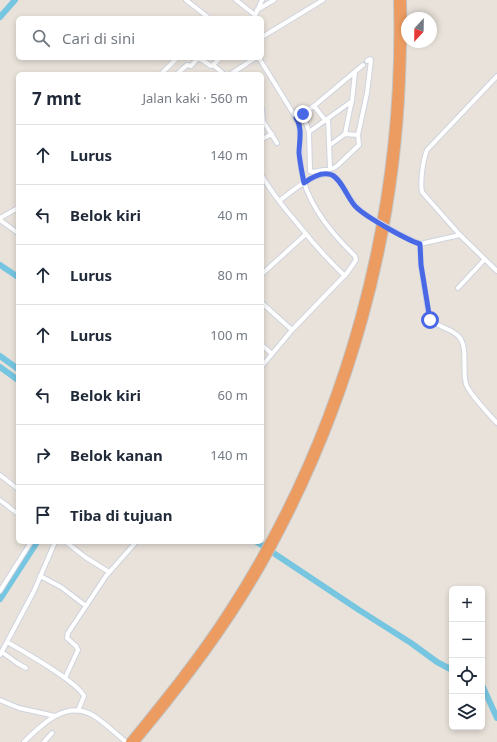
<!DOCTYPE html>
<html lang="id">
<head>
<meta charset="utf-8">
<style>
  :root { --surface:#fff; --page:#f6f6f7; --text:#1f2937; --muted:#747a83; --line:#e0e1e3 }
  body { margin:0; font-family:"Noto Sans",sans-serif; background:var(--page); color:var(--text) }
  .controls { position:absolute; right:12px; bottom:12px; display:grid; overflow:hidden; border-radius:6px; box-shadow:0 2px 6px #0003 }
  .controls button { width:36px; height:36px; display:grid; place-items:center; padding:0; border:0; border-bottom:1px solid var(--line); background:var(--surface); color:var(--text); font:20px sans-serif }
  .compass { position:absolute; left:401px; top:12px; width:36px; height:36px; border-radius:50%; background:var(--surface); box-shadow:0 2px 6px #0003; rotate:202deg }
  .stop { position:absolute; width:12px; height:12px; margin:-9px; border:3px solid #4968e6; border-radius:50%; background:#fff }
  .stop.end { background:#4968e6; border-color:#fff; box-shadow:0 1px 4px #0008 }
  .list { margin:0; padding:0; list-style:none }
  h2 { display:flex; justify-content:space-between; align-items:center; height:52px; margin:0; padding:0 16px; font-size:17px }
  h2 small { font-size:13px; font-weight:400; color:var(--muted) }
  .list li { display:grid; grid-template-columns:26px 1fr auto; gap:12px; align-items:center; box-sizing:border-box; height:60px; padding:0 16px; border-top:1px solid var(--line) }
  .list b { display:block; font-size:15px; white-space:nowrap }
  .list em { font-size:13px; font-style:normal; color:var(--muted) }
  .icon { flex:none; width:22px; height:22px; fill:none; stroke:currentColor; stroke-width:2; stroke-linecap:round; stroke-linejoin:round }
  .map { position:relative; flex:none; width:497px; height:742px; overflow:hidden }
  .search { position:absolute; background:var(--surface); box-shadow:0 2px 6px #0003; left:16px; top:16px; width:248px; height:44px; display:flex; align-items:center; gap:10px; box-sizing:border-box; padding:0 14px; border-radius:6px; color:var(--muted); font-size:15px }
  .panel { position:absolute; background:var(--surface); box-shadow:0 2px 6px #0003; left:16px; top:72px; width:248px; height:472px; border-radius:6px }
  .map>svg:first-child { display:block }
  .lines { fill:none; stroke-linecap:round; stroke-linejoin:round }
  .river { stroke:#77c6e1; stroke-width:6 }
  .minor-casing { stroke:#cfd3df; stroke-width:6 }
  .highway-casing { stroke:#c3c3c3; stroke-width:8 }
  .minor { stroke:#fff; stroke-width:4 }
  .highway { stroke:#ec9c61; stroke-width:6 }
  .minor-bridge-casing { stroke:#cfd3df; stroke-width:6; stroke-linecap:butt }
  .minor-bridge { stroke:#fff; stroke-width:4 }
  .route { stroke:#4968e6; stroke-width:5 }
</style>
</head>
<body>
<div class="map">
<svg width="497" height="742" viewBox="0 0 497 742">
  <rect width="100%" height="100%" fill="#e8e2da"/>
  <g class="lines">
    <!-- river -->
    <path class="river" d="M0,17L15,0
      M0,265L18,277
      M0,356L18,369
      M0,367L18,380
      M257,542L359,610L411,643L437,662L452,670
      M0,599L37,542
      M482,685L497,718"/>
    <!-- minor casing -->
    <g class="minor-casing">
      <path id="minor" d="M186,0L209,18
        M236,0L255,15
        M257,10L274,0
        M254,18L262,0
        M262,37L323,0
        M199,58L211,66L213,65L224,74
        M259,58L298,121C302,134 299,154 301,169C306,203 332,234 355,256L356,260L347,273L292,330L262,366
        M213,65L220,58
        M161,74L177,58
        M177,74L187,65L191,66L198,58
        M231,74L255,58
        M314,106L326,121
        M262,109L263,121L277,143
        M303,114L309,132L310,171L313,172L334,168L338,165L359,145L358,135L367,93L371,60L370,59L367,61
        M296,118L314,106L363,65
        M328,119L330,168
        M309,132L352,101
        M345,134L350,109L352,101L355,72
        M262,139L272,134
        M330,145L345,134L358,135
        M262,176C272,193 284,208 297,223C312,242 328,260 345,276
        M279,201C292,192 325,160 339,181C347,194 353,206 366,215
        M0,218L18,208
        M0,220L18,233
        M401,235L420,244L460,235L497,271
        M460,235L422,192C420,181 423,160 427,150L497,76
        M420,244L421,265L429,318C437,328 453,328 460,338C468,349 462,371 466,384C470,395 489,414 497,423
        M262,274L306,234
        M458,288L485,259
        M262,303L292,330
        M262,345L272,354
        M0,475L18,489
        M0,500L18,514
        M66,542L85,557L109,572
        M40,576L61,587L86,606
        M0,591L31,542
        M7,642C23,651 77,682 84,696L78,711
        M2,652L17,663L26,668
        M0,655L34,591L55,542
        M65,678L78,650L76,646L67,638L68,633L106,576L136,542
        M0,700L19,708L55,716
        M24,742C42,724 67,699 94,716C105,723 115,733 126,742
        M44,742L52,733"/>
    </g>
    <!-- highway casing -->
    <g class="highway-casing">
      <path id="highway" d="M129,742C164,699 199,656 229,609C345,429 403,214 397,0
        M136,742C186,682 234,619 271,550C350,405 396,242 402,77C403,51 404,26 403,0"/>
    </g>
    <!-- minor -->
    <use href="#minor" class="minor"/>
    <!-- highway -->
    <use href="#highway" class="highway"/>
    <!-- minor-bridge casing -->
    <g class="minor-bridge-casing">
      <path id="minor-bridge" d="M366,215L401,235"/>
    </g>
    <!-- minor-bridge -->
    <use href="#minor-bridge" class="minor-bridge"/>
  </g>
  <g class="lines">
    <!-- route -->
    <path class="route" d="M303,114L296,118C303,128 299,142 299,153C300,163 302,173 304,183C312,177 323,171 332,175C342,180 348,199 356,207C366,217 407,240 420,244L421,265L430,320"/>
  </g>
</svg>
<div class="controls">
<button>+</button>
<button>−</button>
<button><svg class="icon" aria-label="locate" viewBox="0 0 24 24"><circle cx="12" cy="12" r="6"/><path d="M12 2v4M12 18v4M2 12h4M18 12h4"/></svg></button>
<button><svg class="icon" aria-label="layers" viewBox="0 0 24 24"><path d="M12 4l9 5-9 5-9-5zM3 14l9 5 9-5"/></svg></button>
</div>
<svg class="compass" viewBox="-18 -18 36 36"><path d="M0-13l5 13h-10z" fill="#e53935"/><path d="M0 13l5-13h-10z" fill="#747a83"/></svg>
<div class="stop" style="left:430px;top:320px"></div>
<div class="stop end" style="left:303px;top:114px"></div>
<div class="search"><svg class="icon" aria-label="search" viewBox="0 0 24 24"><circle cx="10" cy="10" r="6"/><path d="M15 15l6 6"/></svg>Cari di sini</div>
<section class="panel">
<h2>7 mnt<small>Jalan kaki · 560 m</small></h2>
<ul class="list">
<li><svg class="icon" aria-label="ahead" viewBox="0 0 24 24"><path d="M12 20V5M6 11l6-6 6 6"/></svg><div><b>Lurus</b></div><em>140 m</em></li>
<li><svg class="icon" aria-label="left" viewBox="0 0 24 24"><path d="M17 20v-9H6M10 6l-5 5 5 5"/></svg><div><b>Belok kiri</b></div><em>40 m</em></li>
<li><svg class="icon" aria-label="ahead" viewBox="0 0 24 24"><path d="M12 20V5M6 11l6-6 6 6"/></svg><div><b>Lurus</b></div><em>80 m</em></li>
<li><svg class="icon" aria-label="ahead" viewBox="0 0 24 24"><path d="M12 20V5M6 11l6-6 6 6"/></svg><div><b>Lurus</b></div><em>100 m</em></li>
<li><svg class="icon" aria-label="left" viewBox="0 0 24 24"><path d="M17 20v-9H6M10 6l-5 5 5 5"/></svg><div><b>Belok kiri</b></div><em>60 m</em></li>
<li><svg class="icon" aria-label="right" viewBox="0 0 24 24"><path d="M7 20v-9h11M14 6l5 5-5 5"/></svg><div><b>Belok kanan</b></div><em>140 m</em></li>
<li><svg class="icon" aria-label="arrive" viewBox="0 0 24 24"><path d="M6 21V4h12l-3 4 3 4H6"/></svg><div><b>Tiba di tujuan</b></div></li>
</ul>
</section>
</div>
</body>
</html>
